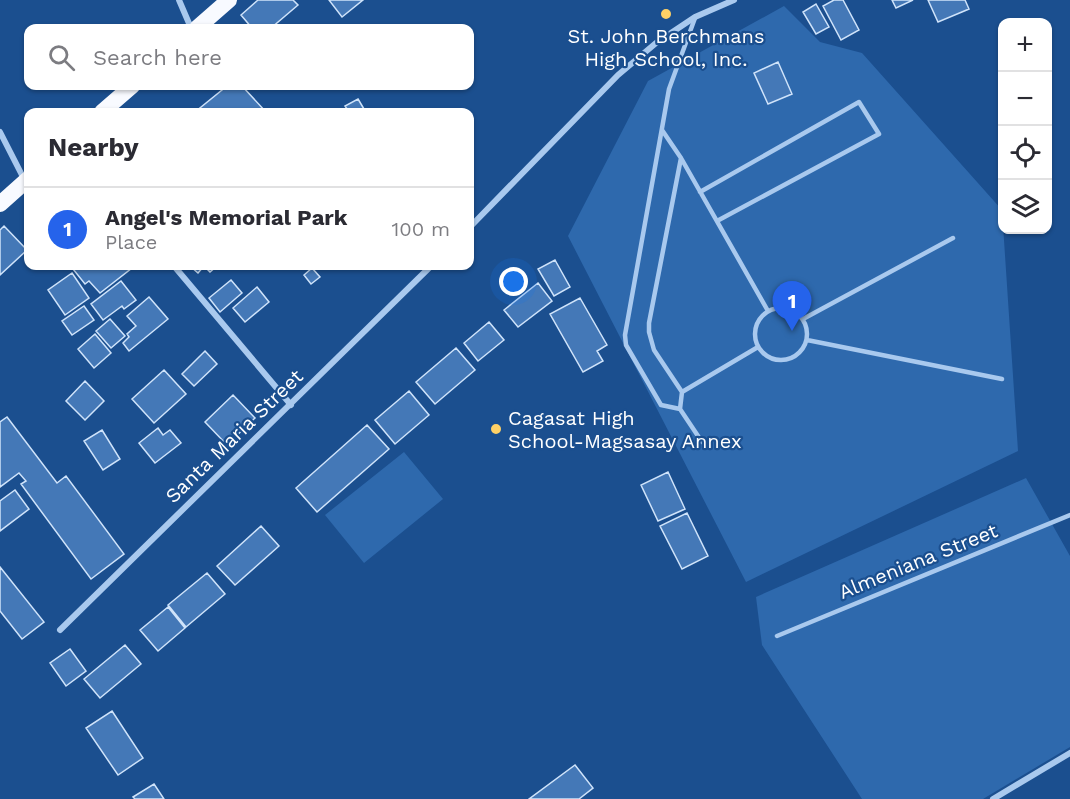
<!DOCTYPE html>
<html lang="en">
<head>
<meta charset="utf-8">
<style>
  :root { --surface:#fff; --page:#f2f2f3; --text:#2b2b33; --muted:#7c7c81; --line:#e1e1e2; --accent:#2563eb }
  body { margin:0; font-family:"Work Sans",sans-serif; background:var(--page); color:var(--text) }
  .controls { position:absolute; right:18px; top:18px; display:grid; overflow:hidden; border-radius:12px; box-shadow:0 2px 4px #0004 }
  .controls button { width:54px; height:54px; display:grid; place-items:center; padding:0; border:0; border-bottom:2px solid var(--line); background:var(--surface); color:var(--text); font:30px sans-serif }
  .you { position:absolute; left:514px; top:282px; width:21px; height:21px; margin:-15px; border:4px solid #fff; border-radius:50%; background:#1a73e8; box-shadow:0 0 0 9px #1a73e833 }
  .badge { display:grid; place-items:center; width:39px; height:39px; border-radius:50%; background:var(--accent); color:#fff; font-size:20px; font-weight:700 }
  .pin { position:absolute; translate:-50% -50px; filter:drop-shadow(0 2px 3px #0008) }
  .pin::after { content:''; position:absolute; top:32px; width:21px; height:18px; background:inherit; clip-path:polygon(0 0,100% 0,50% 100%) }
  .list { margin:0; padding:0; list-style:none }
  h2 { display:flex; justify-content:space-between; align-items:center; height:78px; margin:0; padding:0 24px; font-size:26px }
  h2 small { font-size:20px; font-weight:400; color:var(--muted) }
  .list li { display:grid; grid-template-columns:39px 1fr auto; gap:18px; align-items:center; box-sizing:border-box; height:84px; padding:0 24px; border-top:2px solid var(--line) }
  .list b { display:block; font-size:22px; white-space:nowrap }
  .list p { margin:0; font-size:20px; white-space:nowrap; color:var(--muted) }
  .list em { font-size:20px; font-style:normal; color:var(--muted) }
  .icon { flex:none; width:33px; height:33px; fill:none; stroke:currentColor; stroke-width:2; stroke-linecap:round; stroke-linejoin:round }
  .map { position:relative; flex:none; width:1070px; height:799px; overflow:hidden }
  .search { position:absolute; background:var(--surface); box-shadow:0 2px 4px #0004; left:24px; top:24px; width:450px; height:66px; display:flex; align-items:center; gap:15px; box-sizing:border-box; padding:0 21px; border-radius:12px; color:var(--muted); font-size:22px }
  .panel { position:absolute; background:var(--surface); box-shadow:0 2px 4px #0004; left:24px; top:108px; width:450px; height:162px; border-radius:12px }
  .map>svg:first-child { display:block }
  .green { fill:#2e69ad }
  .building { fill:#4478b7; stroke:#cfe3fa; stroke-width:1.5 }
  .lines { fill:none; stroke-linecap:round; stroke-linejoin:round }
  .service { stroke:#a9c9ee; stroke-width:4.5 }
  .minor { stroke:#a9c9ee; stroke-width:6 }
  .trunk { stroke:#f8faff; stroke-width:16 }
  .poi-dot { fill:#ffd166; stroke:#1b4f8f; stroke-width:2 }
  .labels { text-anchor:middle; stroke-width:4.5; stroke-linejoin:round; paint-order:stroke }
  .poi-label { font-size:20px; fill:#fff; stroke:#1b4f8f }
  .street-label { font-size:20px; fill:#fff; stroke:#1b4f8f }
</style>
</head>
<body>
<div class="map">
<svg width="1070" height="799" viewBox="0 0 1070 799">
  <rect width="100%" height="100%" fill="#1b4f8f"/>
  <!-- green -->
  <path class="green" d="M784,6L820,42L862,53L1002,210L1018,451L746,582L568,236L648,81Z
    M404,452L443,499L364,563L325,515Z
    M1026,478L1070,556V747L983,799H862L762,645L756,597Z"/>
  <!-- building -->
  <path class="building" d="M258,0H293L298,5L271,28H252L241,15Z
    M329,0H363L342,17Z
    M834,0H843L859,30L841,40L823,6Z
    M892,0H913L896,8Z
    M928,0H965L969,9L938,22Z
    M816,4L829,27L816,34L803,12Z
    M778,62L792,94L768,104L754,73Z
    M227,86H242L266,112H195Z
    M358,99L364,109L357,112H349L345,106Z
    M4,226L27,250L0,275V230Z
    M555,260L570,287L554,296L538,269Z
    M78,266H129L132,268L100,293L89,281L85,284L73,269Z
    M190,266H217L210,272L204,266L198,273Z
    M312,268L320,277L311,284L304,275Z
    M72,273L89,298L65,315L48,290Z
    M231,280L242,293L220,312L209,298Z
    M121,281L136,300L124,309L122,306L103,320L91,304Z
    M538,283L552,301L518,327L504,310Z
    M257,287L269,302L245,322L233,308Z
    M149,297L168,319L129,351L123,343L129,337L127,334L136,326L127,316Z
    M580,298L607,345L597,351L603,361L583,372L550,314Z
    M84,306L94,320L72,335L62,321Z
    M110,319L125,336L111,348L96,331Z
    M489,322L504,340L478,361L464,343Z
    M95,334L111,353L94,368L78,349Z
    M456,348L475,370L435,404L416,382Z
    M205,351L217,364L194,386L182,374Z
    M164,370L186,394L154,423L132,399Z
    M85,381L104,401L85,420L66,401Z
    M409,391L429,415L395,444L375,420Z
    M233,395L255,418L227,445L205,422Z
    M7,417L57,483L66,476L124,554L91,579L21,484L26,481L19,473L0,487V422Z
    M367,425L389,449L317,512L296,488Z
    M158,428L163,435L170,430L181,443L155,463L139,443Z
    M102,430L120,459L103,470L84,441Z
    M668,472L685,509L658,521L641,485Z
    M15,490L29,509L0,531V501Z
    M687,513L708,556L682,569L660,526Z
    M261,526L279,546L235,585L217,566Z
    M0,567L44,622L22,639L0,611Z
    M207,573L225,594L186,627L168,605Z
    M168,607L185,628L158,651L140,630Z
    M125,645L141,664L100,698L84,679Z
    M70,649L86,671L66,686L50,663Z
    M112,711L143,758L118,775L86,728Z
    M575,765L593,788L579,799H529Z
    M154,784L164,799H135L133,797Z"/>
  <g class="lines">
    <!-- service -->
    <path class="service" d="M662,130L681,158L768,311
      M681,158L649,323V332L654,350L682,392L680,409L661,405L626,345L625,335L669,89L695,18
      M700,192L859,102L879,134L717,221
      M755 334a26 26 0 1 1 52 0a26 26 0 1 1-52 0Z
      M803,319L953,238
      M807,340L1002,379
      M682,392L758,347
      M680,409L702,442
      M777,636L1070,515"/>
    <!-- minor -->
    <path class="minor" d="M179,0L191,28
      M0,132L25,181
      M470,227L618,75L656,43L695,17L734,0
      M174,266L291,405
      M60,630L431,266
      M993,799L1070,753"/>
    <!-- trunk -->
    <path class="trunk" d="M197,28L229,0
      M102,112L132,86
      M0,204L28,179"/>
  </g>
  <!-- markers -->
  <g class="poi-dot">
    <circle cx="666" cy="14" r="6"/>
    <circle cx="496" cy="429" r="6"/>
  </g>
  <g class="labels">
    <!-- poi labels -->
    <g class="poi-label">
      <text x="666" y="43">St. John Berchmans<tspan x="666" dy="23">High School, Inc.</tspan></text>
      <text x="508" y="425" text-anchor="start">Cagasat High<tspan x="508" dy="23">School-Magsasay Annex</tspan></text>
    </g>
    <!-- street labels -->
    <g class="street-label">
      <text transform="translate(234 436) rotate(-44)" y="7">Santa Maria Street</text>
      <text transform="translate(918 561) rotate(-22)" y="7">Almeniana Street</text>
    </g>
  </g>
</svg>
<div class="controls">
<button>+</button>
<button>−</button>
<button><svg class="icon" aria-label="locate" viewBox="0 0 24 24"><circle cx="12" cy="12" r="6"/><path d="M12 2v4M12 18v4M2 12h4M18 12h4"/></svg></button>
<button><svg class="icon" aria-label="layers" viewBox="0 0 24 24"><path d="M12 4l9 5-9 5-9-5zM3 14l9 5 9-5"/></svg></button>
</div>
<div class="you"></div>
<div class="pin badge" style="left:792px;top:331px">1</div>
<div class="search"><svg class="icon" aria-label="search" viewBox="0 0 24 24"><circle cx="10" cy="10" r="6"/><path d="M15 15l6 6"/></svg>Search here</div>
<section class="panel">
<h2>Nearby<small></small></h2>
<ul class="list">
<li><span class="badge">1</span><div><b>Angel's Memorial Park</b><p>Place</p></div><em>100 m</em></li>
</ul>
</section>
</div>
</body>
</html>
